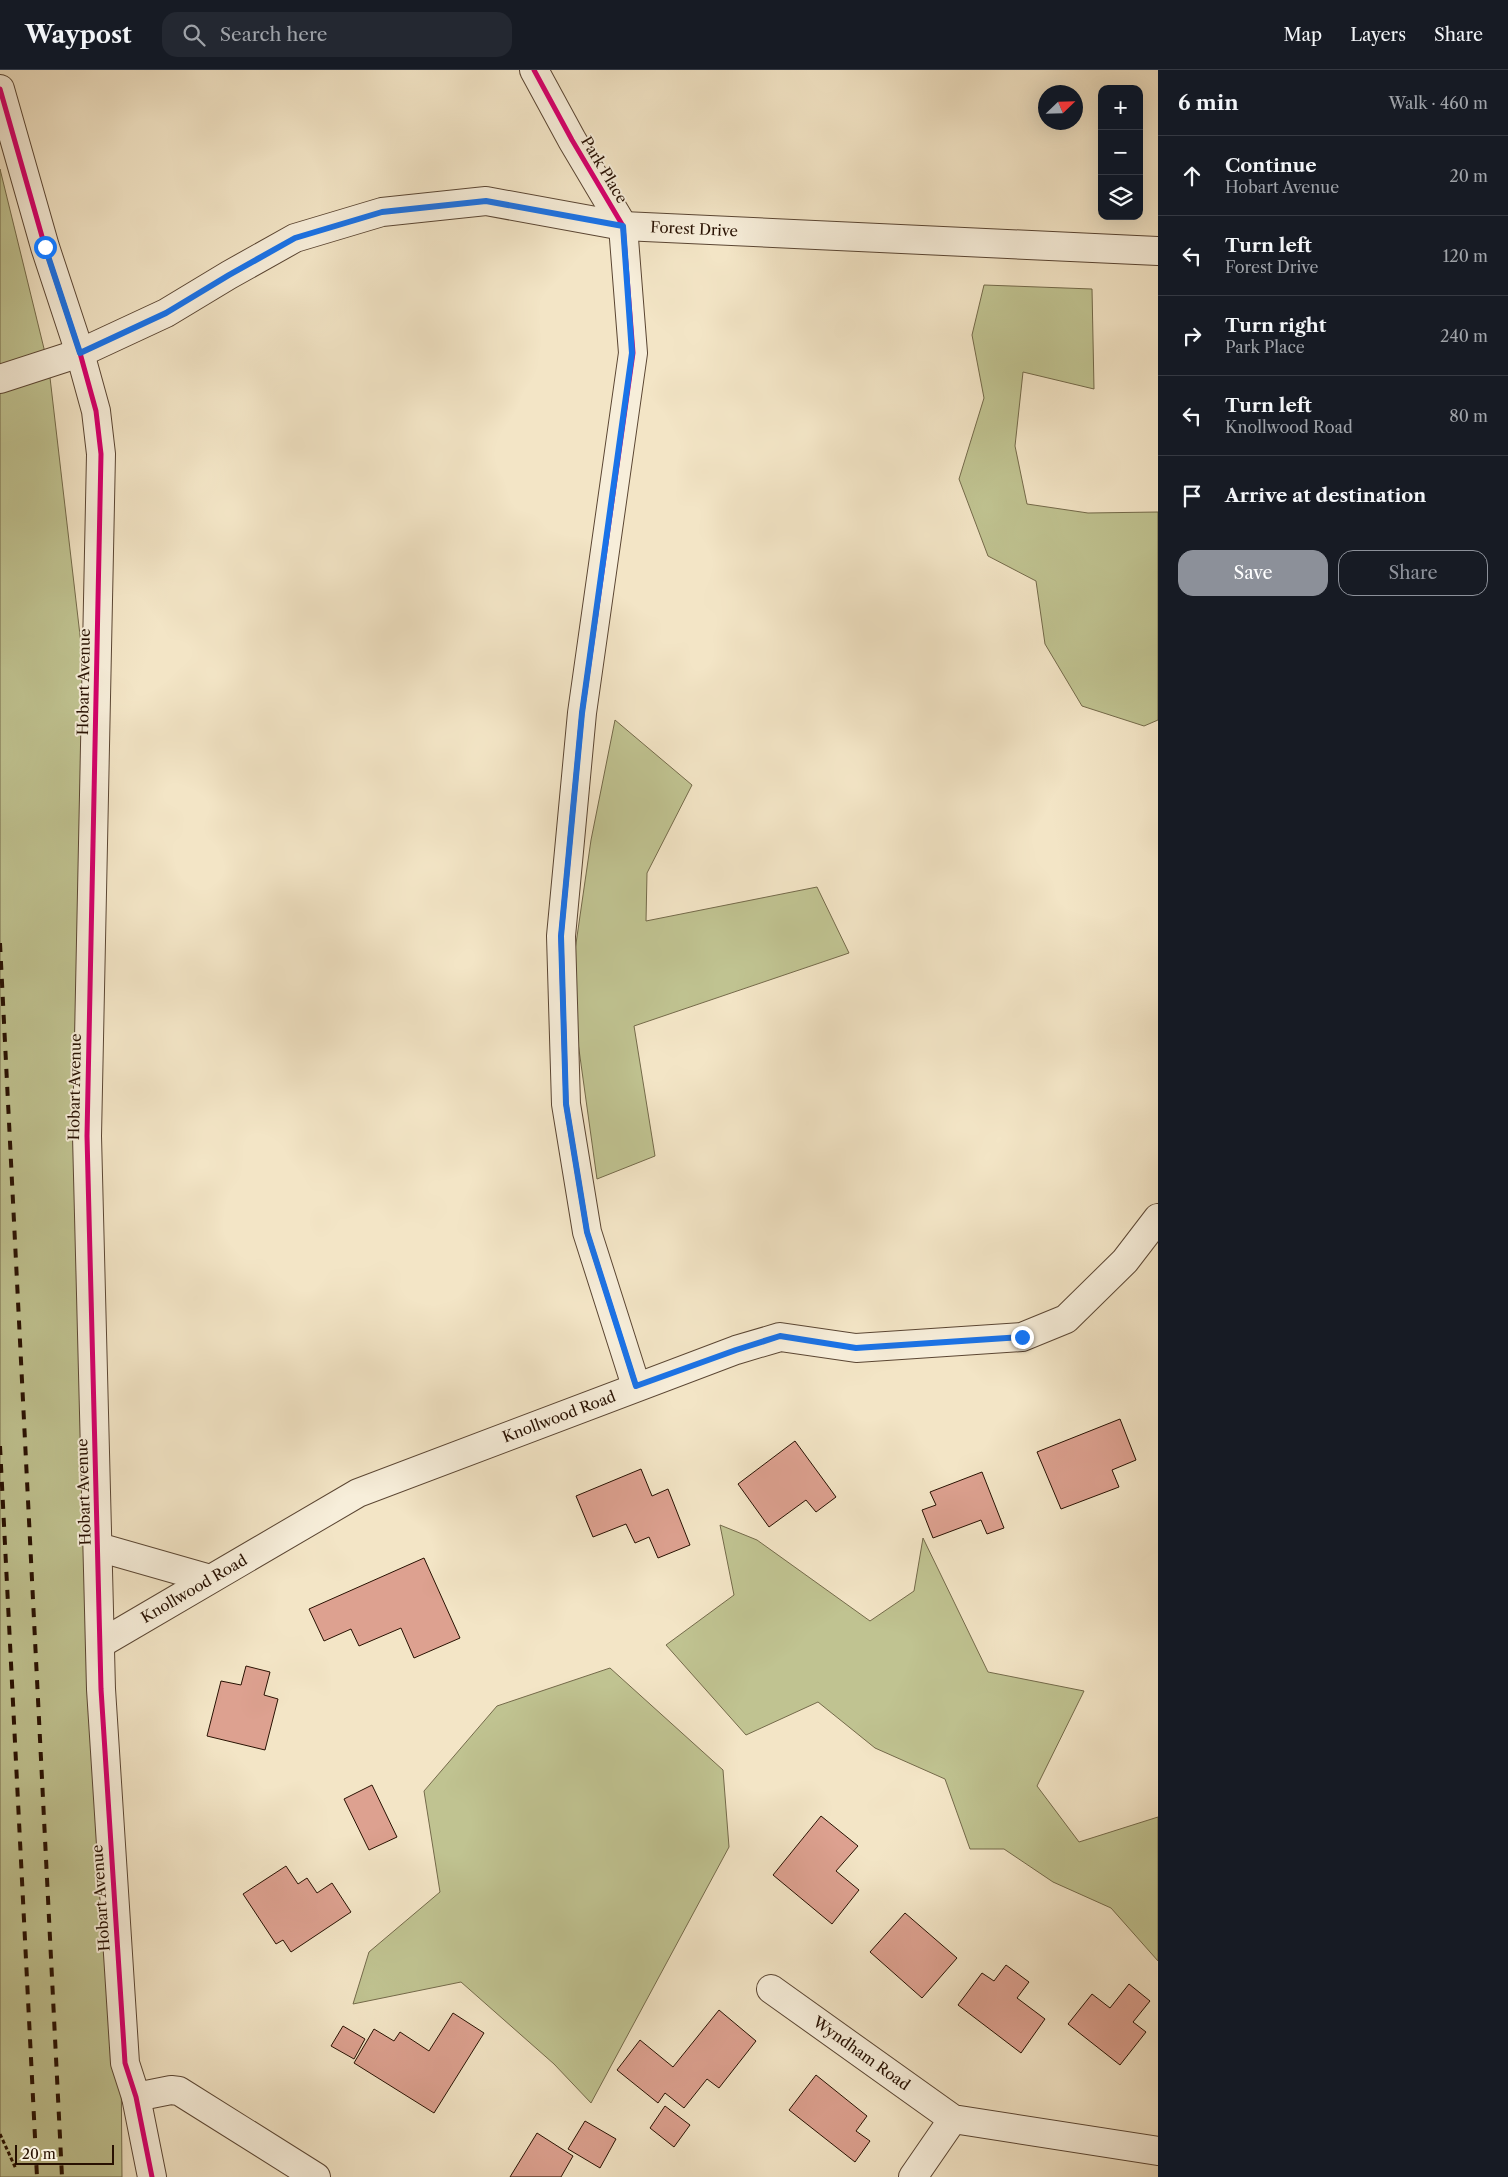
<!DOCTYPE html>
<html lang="en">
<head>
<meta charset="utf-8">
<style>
  :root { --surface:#171b24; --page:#242831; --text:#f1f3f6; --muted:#9ea1a6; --line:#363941; --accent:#8c9099 }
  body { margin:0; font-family:"Libre Caslon Text",serif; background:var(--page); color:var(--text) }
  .controls { position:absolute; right:15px; top:15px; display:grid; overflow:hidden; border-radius:10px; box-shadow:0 5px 20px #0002 }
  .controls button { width:45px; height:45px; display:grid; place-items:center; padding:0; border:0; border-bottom:1px solid var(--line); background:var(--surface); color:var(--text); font:25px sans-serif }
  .compass { position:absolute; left:1038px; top:15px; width:45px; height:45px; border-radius:50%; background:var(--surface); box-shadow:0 5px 20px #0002; rotate:67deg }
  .scale { position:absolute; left:15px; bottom:12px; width:99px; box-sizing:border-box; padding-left:5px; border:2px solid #281102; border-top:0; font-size:14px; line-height:18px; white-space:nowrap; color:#281102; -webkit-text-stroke:4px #f7eeda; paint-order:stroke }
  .stop { position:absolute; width:15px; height:15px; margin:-11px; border:4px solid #1a73e8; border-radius:50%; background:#fff }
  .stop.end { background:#1a73e8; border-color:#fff; box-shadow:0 1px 5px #0008 }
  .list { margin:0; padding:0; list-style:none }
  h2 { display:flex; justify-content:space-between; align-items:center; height:65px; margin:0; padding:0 20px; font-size:21px }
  h2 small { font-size:16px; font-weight:400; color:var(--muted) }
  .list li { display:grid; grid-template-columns:32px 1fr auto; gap:15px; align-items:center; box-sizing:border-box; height:80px; padding:0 20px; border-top:1px solid var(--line) }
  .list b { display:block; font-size:19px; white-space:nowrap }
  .list p { margin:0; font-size:16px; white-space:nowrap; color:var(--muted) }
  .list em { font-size:16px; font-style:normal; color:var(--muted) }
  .actions { display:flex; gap:10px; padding:15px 20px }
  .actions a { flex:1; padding:11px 0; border:1px solid var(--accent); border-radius:15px; text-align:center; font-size:18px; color:var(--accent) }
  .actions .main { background:var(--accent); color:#fff }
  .icon { flex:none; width:28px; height:28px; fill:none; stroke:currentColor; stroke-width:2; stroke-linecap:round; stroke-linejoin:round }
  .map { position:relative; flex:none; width:1158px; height:2107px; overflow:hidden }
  header { display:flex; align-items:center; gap:30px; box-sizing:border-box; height:70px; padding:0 25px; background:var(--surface); border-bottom:1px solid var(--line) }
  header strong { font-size:24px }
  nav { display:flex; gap:28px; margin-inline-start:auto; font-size:18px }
  .search { width:350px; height:45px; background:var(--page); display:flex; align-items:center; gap:12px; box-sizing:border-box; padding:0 18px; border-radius:15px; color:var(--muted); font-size:19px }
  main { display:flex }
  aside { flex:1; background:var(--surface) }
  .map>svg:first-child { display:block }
  .green { fill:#c0c391; stroke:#746a4a }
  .building { fill:#dda190; stroke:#281102 }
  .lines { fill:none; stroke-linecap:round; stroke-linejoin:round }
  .minor-casing { stroke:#5b4633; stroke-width:30 }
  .path { stroke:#281102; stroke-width:3; stroke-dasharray:4 2.5; stroke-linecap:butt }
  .minor { stroke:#f7eeda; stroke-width:28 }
  .rail { stroke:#281102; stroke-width:4; stroke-dasharray:9 9; stroke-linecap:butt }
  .cycleway-casing { stroke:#f7eeda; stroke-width:8 }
  .cycleway { stroke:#d6006c; stroke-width:5 }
  .route { stroke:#1a73e8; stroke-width:6 }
  .labels { text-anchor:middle; stroke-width:4; stroke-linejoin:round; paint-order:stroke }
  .street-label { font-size:15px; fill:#281102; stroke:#f7eeda }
</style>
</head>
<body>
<header>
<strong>Waypost</strong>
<div class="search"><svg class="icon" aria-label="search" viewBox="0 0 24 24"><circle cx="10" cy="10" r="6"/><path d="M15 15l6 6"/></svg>Search here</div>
<nav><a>Map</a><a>Layers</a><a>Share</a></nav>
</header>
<main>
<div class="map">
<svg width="1158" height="2107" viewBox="0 0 1158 2107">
  <rect width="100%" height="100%" fill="#f3e5c6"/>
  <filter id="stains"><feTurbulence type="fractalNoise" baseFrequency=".004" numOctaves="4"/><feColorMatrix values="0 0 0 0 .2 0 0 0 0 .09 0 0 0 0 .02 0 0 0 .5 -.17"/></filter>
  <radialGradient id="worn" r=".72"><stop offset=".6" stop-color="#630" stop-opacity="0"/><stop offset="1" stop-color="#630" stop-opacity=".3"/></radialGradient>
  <!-- green -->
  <path class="green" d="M0,99L49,299L83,591L121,1982L122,2107H0Z
    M984,215L1092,219L1094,319L1023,302L1015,376L1027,434L1088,443L1158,442V650L1144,656L1082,636L1045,574L1036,511L988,486L959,409L984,328L972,265Z
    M615,650L692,715L647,803L646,851L817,817L849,883L634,956L655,1086L597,1109L570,915L591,770Z
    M720,1455L757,1470L870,1551L914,1521L923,1468L988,1602L1084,1621L1037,1716L1079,1772L1158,1747V1891L1111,1838L1053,1812L1004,1779H970L945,1709L875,1678L818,1632L746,1665L666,1575L734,1525Z
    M610,1598L723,1700L729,1777L591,2033L554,1994L461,1912L353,1934L369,1882L440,1822L424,1721L497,1636Z"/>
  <!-- building -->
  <path class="building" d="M1120,1349L1136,1390L1112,1400L1119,1417L1061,1439L1037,1382Z
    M795,1371L836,1427L816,1442L806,1430L769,1457L738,1414Z
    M641,1399L652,1426L668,1419L690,1475L658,1488L649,1467L635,1473L626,1454L593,1467L576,1426Z
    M982,1402L1004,1458L987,1464L981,1450L933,1468L922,1440L936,1435L930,1422Z
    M424,1488L460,1568L414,1588L401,1558L359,1576L351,1559L324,1571L309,1539Z
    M246,1596L270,1602L264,1625L278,1629L265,1680L207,1666L221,1611L241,1615Z
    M372,1715L397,1767L369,1780L344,1729Z
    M821,1746L858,1776L836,1801L859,1820L832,1854L773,1805Z
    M286,1796L298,1814L307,1808L317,1823L332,1813L351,1842L291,1882L283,1870L276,1874L243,1824Z
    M905,1843L957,1888L922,1928L870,1882Z
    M1006,1895L1029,1912L1017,1928L1045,1949L1021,1983L958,1935L982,1903L994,1911Z
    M1129,1914L1150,1931L1133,1952L1146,1962L1120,1995L1068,1954L1092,1924L1110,1938Z
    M719,1940L756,1971L719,2018L707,2009L684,2038L665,2023L658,2033L617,2000L640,1970L673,1997Z
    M453,1943L484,1963L434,2043L354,1993L374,1959L394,1971L400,1962L429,1981Z
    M343,1956L365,1969L354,1989L331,1976Z
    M816,2005L867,2046L856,2061L870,2071L855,2092L789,2040Z
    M665,2036L690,2055L674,2077L650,2058Z
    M585,2051L616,2069L600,2098L568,2079Z
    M537,2063L573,2086L561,2107H510Z"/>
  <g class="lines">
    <!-- minor casing -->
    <g class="minor-casing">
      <g id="minor">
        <path d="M534,0L572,70L623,156L633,283L582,643L561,866L566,1034L587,1162L636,1316"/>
        <path d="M0,19L45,177L80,283L96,341L101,384L87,1066L101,1619L125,1993L136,2027L152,2107"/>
        <path id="s1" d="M0,309L80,283L166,243L229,205L295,168L382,142L486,131L623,156L1158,181"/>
        <path d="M98,1477L210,1509"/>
        <path id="s2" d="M100,1574L358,1423L736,1280L780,1267L856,1278L1022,1267L1066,1249L1125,1191L1158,1148"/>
        <path id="s3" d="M771,1919L953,2049L1158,2081"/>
        <path d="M136,2027L171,2020L179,2021L316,2107"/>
        <path d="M913,2107L953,2049"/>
      </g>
    </g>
    <!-- path -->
    <path class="path" d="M0,2064L16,2099"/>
    <!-- minor -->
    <use href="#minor" class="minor"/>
    <!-- rail -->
    <path class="rail" d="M0,873L62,2107
      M0,1376L37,2107"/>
    <!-- cycleway casing -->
    <g class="cycleway-casing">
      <path id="cycleway" d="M534,0L572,70L623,156L633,283L582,643L561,866L566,1034L587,1162L636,1316
        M0,19L45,177L80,283L96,341L101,384L87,1066L101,1619L125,1993L136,2027L152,2107"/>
    </g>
    <!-- cycleway -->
    <use href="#cycleway" class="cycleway"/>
  </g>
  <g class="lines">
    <!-- route -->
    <path class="route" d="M45,177L80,283L166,243L229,205L295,168L382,142L486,131L623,156L632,283L582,643L561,866L566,1034L587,1162L636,1316L736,1280L780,1266L856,1278L1022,1267"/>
  </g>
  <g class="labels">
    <!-- street labels -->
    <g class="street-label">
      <text transform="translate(604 100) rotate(59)" y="5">Park Place</text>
      <text dy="5" stroke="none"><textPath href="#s1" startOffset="734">Forest Drive</textPath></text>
      <text transform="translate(84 612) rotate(-89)" y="5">Hobart Avenue</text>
      <text transform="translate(75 1017) rotate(-89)" y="5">Hobart Avenue</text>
      <text dy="5" stroke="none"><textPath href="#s2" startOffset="514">Knollwood Road</textPath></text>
      <text transform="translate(84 1422) rotate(-92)" y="5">Hobart Avenue</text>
      <text dy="5" stroke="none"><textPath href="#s2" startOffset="109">Knollwood Road</textPath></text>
      <text transform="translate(101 1828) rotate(-94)" y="5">Hobart Avenue</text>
      <text dy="5" stroke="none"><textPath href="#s3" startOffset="111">Wyndham Road</textPath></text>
    </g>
  </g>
  <rect width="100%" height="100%" filter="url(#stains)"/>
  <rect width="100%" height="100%" fill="url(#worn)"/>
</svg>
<div class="controls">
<button>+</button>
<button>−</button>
<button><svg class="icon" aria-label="layers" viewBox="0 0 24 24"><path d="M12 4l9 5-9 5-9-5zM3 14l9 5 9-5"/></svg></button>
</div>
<svg class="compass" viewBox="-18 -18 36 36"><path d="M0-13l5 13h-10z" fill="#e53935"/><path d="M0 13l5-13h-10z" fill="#9ea1a6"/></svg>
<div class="scale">20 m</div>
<div class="stop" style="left:45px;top:177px"></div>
<div class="stop end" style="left:1022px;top:1267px"></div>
</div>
<aside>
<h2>6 min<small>Walk · 460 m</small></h2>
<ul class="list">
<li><svg class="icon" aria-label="ahead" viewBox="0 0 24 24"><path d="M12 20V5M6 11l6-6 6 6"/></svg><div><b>Continue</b><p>Hobart Avenue</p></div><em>20 m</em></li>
<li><svg class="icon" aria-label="left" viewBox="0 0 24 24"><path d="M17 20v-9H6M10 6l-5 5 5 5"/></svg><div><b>Turn left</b><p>Forest Drive</p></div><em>120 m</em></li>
<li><svg class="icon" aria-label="right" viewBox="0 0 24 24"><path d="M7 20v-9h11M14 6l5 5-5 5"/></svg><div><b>Turn right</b><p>Park Place</p></div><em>240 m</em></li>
<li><svg class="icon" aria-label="left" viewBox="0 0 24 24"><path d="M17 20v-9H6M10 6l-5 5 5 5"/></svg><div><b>Turn left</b><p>Knollwood Road</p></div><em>80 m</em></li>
<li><svg class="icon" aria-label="arrive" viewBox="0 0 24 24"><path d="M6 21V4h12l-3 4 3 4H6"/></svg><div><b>Arrive at destination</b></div></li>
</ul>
<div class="actions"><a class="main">Save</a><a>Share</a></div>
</aside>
</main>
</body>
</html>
